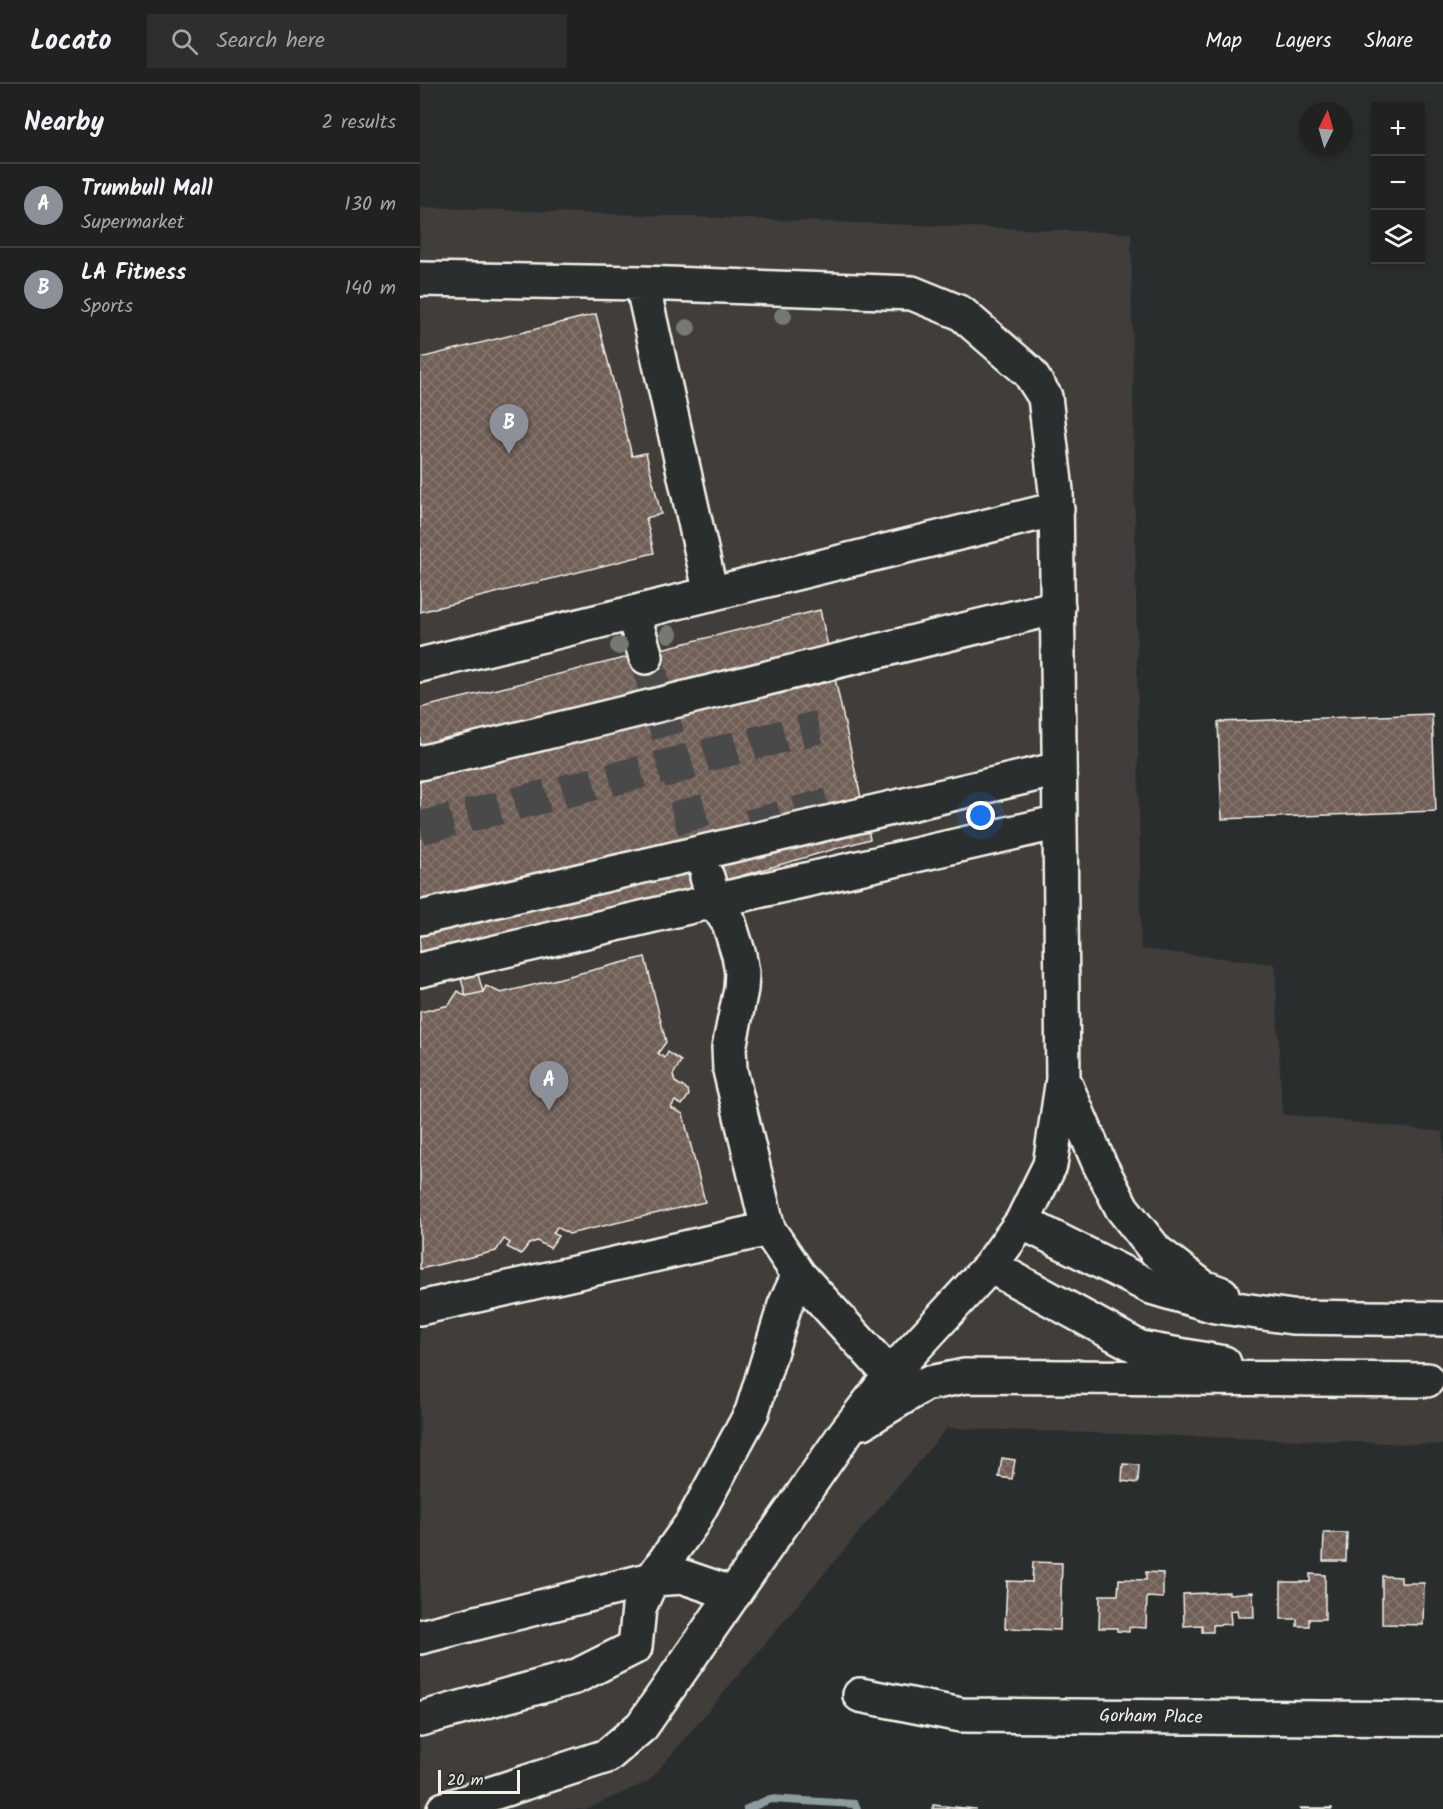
<!DOCTYPE html>
<html lang="en">
<head>
<meta charset="utf-8">
<style>
  :root { --surface:#202222; --page:#2d2f2f; --text:#f1f3f6; --muted:#a2a4a5; --line:#3d3f40; --accent:#8c9099 }
  body { margin:0; font-family:Kalam,sans-serif; background:var(--page); color:var(--text) }
  .controls { position:absolute; right:18px; top:18px; display:grid; overflow:hidden; border-radius:0px; box-shadow:0 3px 9px #0003 }
  .controls button { width:54px; height:54px; display:grid; place-items:center; padding:0; border:0; border-bottom:2px solid var(--line); background:var(--surface); color:var(--text); font:30px sans-serif }
  .compass { position:absolute; left:879px; top:18px; width:54px; height:54px; border-radius:50%; background:var(--surface); box-shadow:0 3px 9px #0003; rotate:5deg }
  .scale { position:absolute; left:18px; bottom:15px; width:82px; box-sizing:border-box; padding-left:6px; border:3px solid #f4f1e8; border-top:0; font-size:16px; line-height:21px; white-space:nowrap; color:#f4f1e8; -webkit-text-stroke:4px #2a2d2e; paint-order:stroke }
  .you { position:absolute; left:561px; top:732px; width:21px; height:21px; margin:-15px; border:4px solid #fff; border-radius:50%; background:#1a73e8; box-shadow:0 0 0 9px #1a73e833 }
  .badge { display:grid; place-items:center; width:39px; height:39px; border-radius:50%; background:var(--accent); color:#fff; font-size:20px; font-weight:700 }
  .pin { position:absolute; translate:-50% -50px; filter:drop-shadow(0 2px 3px #0008) }
  .pin::after { content:''; position:absolute; top:32px; width:21px; height:18px; background:inherit; clip-path:polygon(0 0,100% 0,50% 100%) }
  .list { margin:0; padding:0; list-style:none }
  h2 { display:flex; justify-content:space-between; align-items:center; height:78px; margin:0; padding:0 24px; font-size:26px }
  h2 small { font-size:20px; font-weight:400; color:var(--muted) }
  .list li { display:grid; grid-template-columns:39px 1fr auto; gap:18px; align-items:center; box-sizing:border-box; height:84px; padding:0 24px; border-top:2px solid var(--line) }
  .list b { display:block; font-size:22px; white-space:nowrap }
  .list p { margin:0; font-size:20px; white-space:nowrap; color:var(--muted) }
  .list em { font-size:20px; font-style:normal; color:var(--muted) }
  .icon { flex:none; width:33px; height:33px; fill:none; stroke:currentColor; stroke-width:2; stroke-linecap:round; stroke-linejoin:round }
  .map { position:relative; flex:none; width:1023px; height:1725px; overflow:hidden }
  header { display:flex; align-items:center; gap:36px; box-sizing:border-box; height:84px; padding:0 30px; background:var(--surface); border-bottom:2px solid var(--line) }
  header strong { font-size:28px }
  nav { display:flex; gap:33px; margin-inline-start:auto; font-size:21px }
  .search { width:420px; height:54px; background:var(--page); display:flex; align-items:center; gap:15px; box-sizing:border-box; padding:0 21px; border-radius:0px; color:var(--muted); font-size:22px }
  main { display:flex }
  aside { flex:1; background:var(--surface) }
  .map>svg:first-child { display:block }
  .built { fill:#3f3c3a }
  .lines { fill:none; stroke-linecap:round; stroke-linejoin:round }
  .stream { stroke:#8e9c9f; stroke-width:8 }
  .building { fill:url(#building-cross-hatch); stroke:#f4f1e8; stroke-width:1.5 }
  .minor-tunnel { stroke:#484a4a; stroke-width:33; stroke-dasharray:33 16; stroke-linecap:butt }
  .minor-casing { stroke:#f4f1e8; stroke-width:38 }
  .minor { stroke:#2a2d2e; stroke-width:33 }
  .tree { fill:#747971 }
  .labels { text-anchor:middle; stroke-width:4.5; stroke-linejoin:round; paint-order:stroke }
  .street-label { font-size:18px; fill:#f4f1e8; stroke:#2a2d2e }
</style>
</head>
<body>
<header>
<strong>Locato</strong>
<div class="search"><svg class="icon" aria-label="search" viewBox="0 0 24 24"><circle cx="10" cy="10" r="6"/><path d="M15 15l6 6"/></svg>Search here</div>
<nav><a>Map</a><a>Layers</a><a>Share</a></nav>
</header>
<main>
<aside>
<h2>Nearby<small>2 results</small></h2>
<ul class="list">
<li><span class="badge">A</span><div><b>Trumbull Mall</b><p>Supermarket</p></div><em>130 m</em></li>
<li><span class="badge">B</span><div><b>LA Fitness</b><p>Sports</p></div><em>140 m</em></li>
</ul>
</aside>
<div class="map">
<svg width="1023" height="1725" viewBox="0 0 1023 1725">
  <defs>
    <pattern id="building-cross-hatch" width="8" height="8" patternUnits="userSpaceOnUse" patternTransform="scale(1.5)"><rect width="8" height="8" fill="#6f5f57"/><path d="M0 0l8 8M0 8l8-8" fill="none" stroke="#84766f"/></pattern>
  </defs>
  <rect width="100%" height="100%" fill="#2a2d2e"/>
  <filter id="ink" filterUnits="userSpaceOnUse"><feTurbulence type="fractalNoise" baseFrequency=".0167" numOctaves="2"/><feDisplacementMap in="SourceGraphic" scale="12" xChannelSelector="R" yChannelSelector="G"/><feConvolveMatrix kernelMatrix="1 2 1 2 8 2 1 2 1" color-interpolation-filters="sRGB"/></filter>
  <g filter="url(#ink)">
    <!-- built -->
    <path class="built" d="M0,123L711,149L721,865L855,880L862,1030L1023,1048V1361L527,1344L229,1697L166,1725H0Z"/>
    <g class="lines">
      <!-- stream -->
      <path class="stream" d="M327,1725L350,1715L435,1720L437,1725"/>
    </g>
    <!-- building -->
    <path class="building" d="M176,230L212,372L226,369L241,430L226,434L234,469L0,528V274Z
      M400,526L450,755L313,794L0,871V624Z
      M1012,630L1016,727L802,735L798,638Z
      M49,859L63,908L46,912L32,864Z
      M225,873L246,958L238,969L245,974L248,968L261,977L253,991L255,998L268,1006L269,1011L262,1021L255,1017L251,1024L263,1030L285,1118L149,1150L137,1143L133,1149L138,1152L130,1164L117,1157L109,1160L101,1170L87,1163L90,1159L84,1155L76,1167L0,1185V928L29,921L38,907L46,912L63,908L66,902L81,909Z
      M582,1374L595,1376L592,1395L579,1393Z
      M703,1380L719,1381L718,1399L702,1397Z
      M904,1449H927L926,1477H903Z
      M613,1478L642,1479L640,1546L585,1544L587,1497L612,1498Z
      M726,1488L743,1489V1514L727,1513L726,1544L709,1543V1548L697,1547V1544H679L680,1511H698L699,1495L726,1496Z
      M890,1490L905,1491V1535H889V1542H877V1535H861V1498H890Z
      M962,1492L981,1493V1499H1004L1003,1541L962,1540Z
      M809,1508V1510L833,1508L834,1533H818L817,1526L810,1527L811,1540L793,1541V1548H782V1541L764,1542L763,1510Z
      M513,1721L556,1725H513Z
      M880,1724H912V1725H880Z"/>
    <g class="lines">
      <!-- minor-tunnel -->
      <path class="minor-tunnel" d="M226,573L287,793
        M329,742L422,717
        M0,744L399,643"/>
      <!-- minor casing -->
      <g class="minor-casing">
        <path id="minor" d="M0,195L222,199L492,209L541,229L609,288L625,313L636,407L643,995L630,1081L602,1138L570,1182L477,1283L426,1348L222,1642L187,1672L24,1725
          M222,199L291,510
          M213,529L226,573
          M0,581L637,425
          M0,679L638,523
          M287,793L294,817L309,839L319,871L322,889L321,905L309,964L310,986L348,1145L379,1191L470,1291
          M0,834L639,685
          M0,886L294,817L640,738
          M643,995L679,1079L702,1124L736,1167L783,1203L802,1210
          M602,1138L731,1203L795,1222L872,1233L1023,1235
          M570,1182L720,1264L804,1279
          M0,1224L348,1145
          M443,1338L505,1300L545,1292L1007,1296
          M0,1553L232,1495L264,1493L314,1510
          M440,1611L541,1631L1023,1635
          M0,1635L155,1593L215,1563L219,1524L232,1495L272,1439L332,1328L365,1221L379,1191"/>
      </g>
      <!-- minor -->
      <use href="#minor" class="minor"/>
    </g>
    <!-- trees -->
    <g class="tree">
      <circle cx="363" cy="232" r="9"/>
      <circle cx="267" cy="244" r="9"/>
      <circle cx="249" cy="550" r="9"/>
      <circle cx="199" cy="562" r="9"/>
    </g>
  </g>
  <g class="labels">
    <!-- street labels -->
    <g class="street-label">
      <text transform="translate(731 1632) rotate(1)" y="6">Gorham Place</text>
    </g>
  </g>
</svg>
<div class="controls">
<button>+</button>
<button>−</button>
<button><svg class="icon" aria-label="layers" viewBox="0 0 24 24"><path d="M12 4l9 5-9 5-9-5zM3 14l9 5 9-5"/></svg></button>
</div>
<svg class="compass" viewBox="-18 -18 36 36"><path d="M0-13l5 13h-10z" fill="#e53935"/><path d="M0 13l5-13h-10z" fill="#a2a4a5"/></svg>
<div class="scale">20 m</div>
<div class="you"></div>
<div class="pin badge" style="left:129px;top:1027px">A</div>
<div class="pin badge" style="left:89px;top:370px">B</div>
</div>
</main>
</body>
</html>
